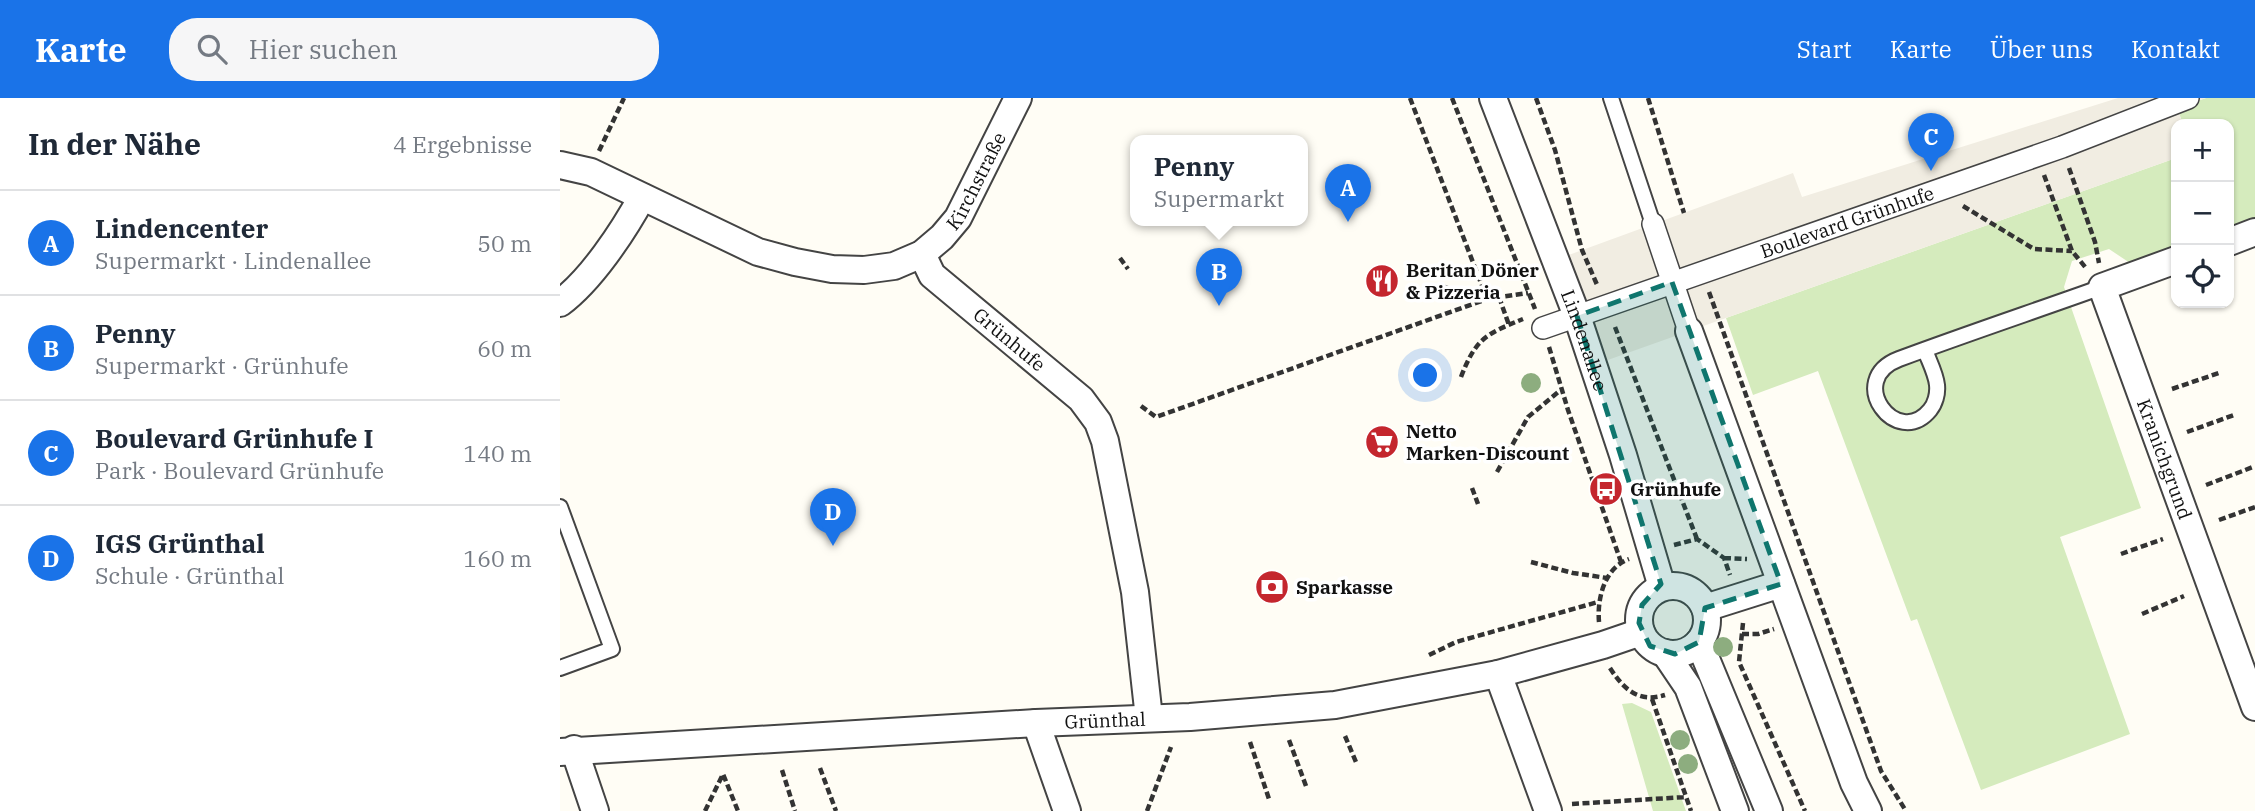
<!DOCTYPE html>
<html lang="de">
<head>
<meta charset="utf-8">
<style>
  :root { --surface:#fff; --page:#f6f6f7; --text:#1f2937; --muted:#747a83; --line:#e0e1e3; --accent:#1a73e8 }
  body { margin:0; font-family:"IBM Plex Serif",serif; background:var(--page); color:var(--text) }
  .controls { position:absolute; right:21px; top:21px; display:grid; overflow:hidden; border-radius:14px; box-shadow:0 2px 5px #0004 }
  .controls button { width:63px; height:63px; display:grid; place-items:center; padding:0; border:0; border-bottom:2px solid var(--line); background:var(--surface); color:var(--text); font:35px sans-serif }
  .you { position:absolute; left:866px; top:278px; width:24px; height:24px; margin:-18px; border:5px solid #fff; border-radius:50%; background:#1a73e8; box-shadow:0 0 0 10px #1a73e833 }
  .badge { display:grid; place-items:center; width:46px; height:46px; border-radius:50%; background:var(--accent); color:#fff; font-size:23px; font-weight:700 }
  .pin { position:absolute; translate:-50% -58px; filter:drop-shadow(0 2px 4px #0008) }
  .pin::after { content:''; position:absolute; top:37px; width:24px; height:21px; background:inherit; clip-path:polygon(0 0,100% 0,50% 100%) }
  .popup { position:absolute; left:570px; top:37px; width:178px; height:91px; box-sizing:border-box; display:grid; place-content:center; border-radius:14px; background:var(--surface); filter:drop-shadow(0 2px 5px #0005); font-size:23px; white-space:nowrap; color:var(--muted) }
  .popup b { font-size:26px; color:var(--text) }
  .popup::after { content:''; position:absolute; left:50%; top:100%; margin-left:-14px; border:14px solid transparent; border-top-color:var(--surface) }
  .list { margin:0; padding:0; list-style:none }
  h2 { display:flex; justify-content:space-between; align-items:center; height:91px; margin:0; padding:0 28px; font-size:30px }
  h2 small { font-size:23px; font-weight:400; color:var(--muted) }
  .list li { display:grid; grid-template-columns:46px 1fr auto; gap:21px; align-items:center; box-sizing:border-box; height:105px; padding:0 28px; border-top:2px solid var(--line) }
  .list b { display:block; font-size:26px; white-space:nowrap }
  .list p { margin:0; font-size:23px; white-space:nowrap; color:var(--muted) }
  .list em { font-size:23px; font-style:normal; color:var(--muted) }
  .icon { flex:none; width:38px; height:38px; fill:none; stroke:currentColor; stroke-width:2; stroke-linecap:round; stroke-linejoin:round }
  .map { position:relative; flex:none; width:1695px; height:713px; overflow:hidden }
  header { display:flex; align-items:center; gap:42px; box-sizing:border-box; height:98px; padding:0 35px; background:var(--accent); color:#fff }
  header strong { font-size:33px }
  nav { display:flex; gap:38px; margin-inline-start:auto; font-size:24px }
  .search { width:490px; height:63px; background:var(--page); display:flex; align-items:center; gap:18px; box-sizing:border-box; padding:0 24px; border-radius:28px; color:var(--muted); font-size:26px }
  main { display:flex }
  aside { flex:1; background:var(--surface) }
  .map>svg:first-child { display:block }
  .green { fill:#d5ebbd }
  .plaza { fill:#f1ede2 }
  .lines { fill:none; stroke-linecap:round; stroke-linejoin:round }
  .service-casing { stroke:#444; stroke-width:18 }
  .pedestrian-casing { stroke:#444; stroke-width:24 }
  .minor-casing { stroke:#444; stroke-width:30 }
  .path { stroke:#333; stroke-width:4.5; stroke-dasharray:7 3.5; stroke-linecap:butt }
  .service { stroke:#fff; stroke-width:14 }
  .pedestrian { stroke:#fff; stroke-width:21 }
  .minor { stroke:#fff; stroke-width:26 }
  .tree { fill:#8dad7f }
  .marked { fill:#0f766e; fill-opacity:0.2; stroke:#0f766e; stroke-width:5; stroke-dasharray:14 9; stroke-linejoin:round }
  .labels { text-anchor:middle; stroke-width:7; stroke-linejoin:round; paint-order:stroke }
  .street-label { font-size:19px; fill:#111; stroke:#fff }
  .poi-label { font-size:19px; font-weight:bold; fill:#111; stroke:#fff; text-anchor:start }
</style>
</head>
<body>
<header>
<strong>Karte</strong>
<div class="search"><svg class="icon" aria-label="search" viewBox="0 0 24 24"><circle cx="10" cy="10" r="6"/><path d="M15 15l6 6"/></svg>Hier suchen</div>
<nav><a>Start</a><a>Karte</a><a>Über uns</a><a>Kontakt</a></nav>
</header>
<main>
<aside>
<h2>In der Nähe<small>4 Ergebnisse</small></h2>
<ul class="list">
<li><span class="badge">A</span><div><b>Lindencenter</b><p>Supermarkt · Lindenallee</p></div><em>50 m</em></li>
<li><span class="badge">B</span><div><b>Penny</b><p>Supermarkt · Grünhufe</p></div><em>60 m</em></li>
<li><span class="badge">C</span><div><b>Boulevard Grünhufe I</b><p>Park · Boulevard Grünhufe</p></div><em>140 m</em></li>
<li><span class="badge">D</span><div><b>IGS Grünthal</b><p>Schule · Grünthal</p></div><em>160 m</em></li>
</ul>
</aside>
<div class="map">
<svg width="1695" height="713" viewBox="0 0 1695 713">
  <rect width="100%" height="100%" fill="#fffdf5"/>
  <!-- green -->
  <path class="green" d="M1646,0H1695V120L1669,130V26H1623L1617,10Z
    M1616,60V150L1573,167L1549,151L1512,163L1504,189L1581,410L1500,439L1570,636L1421,692L1357,521L1351,523L1258,273L1193,297L1166,220Z
    M1072,605L1091,614L1126,713H1093L1062,606Z"/>
  <!-- plaza -->
  <path class="plaza" d="M1558,0H1646L1617,10L1623,26H1616V60L1045,263L1006,158L1233,75L1242,99Z"/>
  <g class="lines">
    <!-- service casing -->
    <g class="service-casing">
      <path id="service" d="M1051,0L1093,126
        M1365,252C1369,263 1376,276 1377,287C1378,296 1375,306 1370,312C1337,352 1284,282 1339,261C1406,236 1475,213 1542,189
        M0,409L52,551L0,570"/>
    </g>
    <!-- pedestrian casing -->
    <g class="pedestrian-casing">
      <g id="pedestrian">
        <path d="M1093,126L1129,233"/>
        <path id="s1" d="M983,230L1502,49L1628,0"/>
      </g>
    </g>
    <!-- minor casing -->
    <g class="minor-casing">
      <g id="minor">
        <path id="s2" d="M933,0L1017,218L1063,357L1102,489"/>
        <path id="s3" d="M0,67L31,74L198,154L235,164L272,171L304,172L334,168L362,156L382,139L398,120L458,0"/>
        <path d="M1669,144L1695,134"/>
        <path id="s4" d="M362,156L372,177L521,301L538,324L545,343L575,494L589,620"/>
        <path id="s5" d="M1616,162L1542,189L1695,609"/>
        <path d="M0,205C31,182 63,134 82,99"/>
        <path d="M1129,233L1294,685L1308,713"/>
        <circle cx="1113" cy="522" r="34"/>
        <path d="M1145,510L1221,486"/>
        <path d="M1139,544L1209,713"/>
        <path d="M1105,555L1128,589L1175,713"/>
        <path d="M938,576L988,713"/>
        <path d="M476,625L507,713"/>
        <path d="M14,651L35,713"/>
        <path id="s6" d="M0,654L476,625L630,619L775,607L938,576L1043,547L1081,534"/>
      </g>
    </g>
    <!-- path -->
    <path class="path" d="M850,0L927,201
      M892,0L975,211
      M976,0L995,52L1022,152L1038,189
      M1088,0L1124,115
      M39,53L64,0
      M1509,70L1535,144L1539,165
      M1484,77L1512,153L1526,170
      M1403,108L1474,151L1512,153
      M560,160L568,171
      M881,188L926,200
      M1149,194L1321,673L1346,713
      M939,199L949,227
      M1055,229L1137,441
      M989,249L1008,312L1061,464
      M901,279C916,240 926,236 963,221
      M1612,291L1659,275
      M581,308L596,319L927,201L968,195
      M1627,334L1674,317
      M937,374L968,319L1002,291
      M1646,387L1693,369
      M912,390L918,406
      M1659,422L1695,409
      M1114,447L1137,441L1164,460L1170,477
      M1561,456L1603,441
      M1164,460L1187,461
      M971,464L1013,475L1047,480
      M1582,516L1624,498
      M1039,524C1037,501 1044,470 1069,461
      M1183,525L1179,564L1245,713
      M1182,536H1198L1214,531
      M869,557L896,544L1038,504
      M1050,570C1064,592 1079,605 1105,597
      M1092,601L1131,713
      M785,638L796,664
      M729,642L746,688
      M690,644L709,701
      M260,670L276,713
      M222,672L235,713
      M1012,706L1126,699
      M145,713L163,676L178,713
      M587,713L611,649"/>
    <!-- service -->
    <use href="#service" class="service"/>
    <!-- pedestrian -->
    <use href="#pedestrian" class="pedestrian"/>
    <!-- minor -->
    <use href="#minor" class="minor"/>
  </g>
  <!-- trees -->
  <g class="tree">
    <circle cx="971" cy="285" r="10"/>
    <circle cx="1163" cy="549" r="10"/>
    <circle cx="1120" cy="642" r="10"/>
    <circle cx="1128" cy="666" r="10"/>
  </g>
  <!-- marked area -->
  <path class="marked" d="M1112,184L1221,486L1145,510L1139,544L1115,556L1090,548L1079,525L1082,507L1101,486L1017,218Z"/>
  <!-- icons -->
  <defs>
    <g id="restaurant-disc" transform="scale(1.75)"><circle r="9.5" fill="#c4262e" stroke="#fff"/><path d="M-5-6h1v4h1v-4h1v4h1v-4h1v5L-1.5 .5V6h-2V.5L-5-1ZM5-6V6H3V1.5H1.5Q1.5-4 5-6Z" fill="#fff"/></g>
    <g id="supermarket-disc" transform="scale(1.75)"><circle r="9.5" fill="#c4262e" stroke="#fff"/><path d="M-6-5.5h2.5l.6 2H6L4.5 2H-2.5L-4.4-4H-6ZM-1.5 3.2a1.3 1.3 0 1 0 .1 0ZM3 3.2a1.3 1.3 0 1 0 .1 0Z" fill="#fff"/></g>
    <g id="bus-disc" transform="scale(1.75)"><circle r="9.5" fill="#c4262e" stroke="#fff"/><path d="M-5-6H5V4H4V6H2V4H-2V6H-4V4H-5ZM-3.5-4V0h7V-4ZM-3.5 1.2v1.5H-2V1.2ZM2 1.2v1.5H3.5V1.2Z" fill="#fff"/></g>
    <g id="bank-disc" transform="scale(1.75)"><circle r="9.5" fill="#c4262e" stroke="#fff"/><path d="M-6-4H6V4H-6ZM0-2.3a2.3 2.3 0 1 0 0 4.6a2.3 2.3 0 1 0 0-4.6Z" fill="#fff"/></g>
  </defs>
  <g fill-rule="evenodd">
    <use href="#restaurant-disc" x="822" y="183"/>
    <use href="#supermarket-disc" x="822" y="344"/>
    <use href="#bus-disc" x="1046" y="391"/>
    <use href="#bank-disc" x="712" y="489"/>
  </g>
  <g class="labels">
    <!-- street labels -->
    <g class="street-label">
      <text dy="7" stroke="none"><textPath href="#s3" startOffset="478">Kirchstraße</textPath></text>
      <text dy="7" stroke="none"><textPath href="#s1" startOffset="322">Boulevard Grünhufe</textPath></text>
      <text dy="7" stroke="none"><textPath href="#s4" startOffset="124">Grünhufe</textPath></text>
      <text dy="7" stroke="none"><textPath href="#s2" startOffset="259">Lindenallee</textPath></text>
      <text dy="7" stroke="none"><textPath href="#s5" startOffset="262">Kranichgrund</textPath></text>
      <text dy="7" stroke="none"><textPath href="#s6" startOffset="546">Grünthal</textPath></text>
    </g>
    <!-- poi labels -->
    <g class="poi-label">
      <text x="846" y="179">Beritan Döner<tspan x="846" dy="22">&amp; Pizzeria</tspan></text>
      <text x="846" y="340">Netto<tspan x="846" dy="22">Marken-Discount</tspan></text>
      <text x="1070" y="398">Grünhufe</text>
      <text x="736" y="496">Sparkasse</text>
    </g>
  </g>
</svg>
<div class="controls">
<button>+</button>
<button>−</button>
<button><svg class="icon" aria-label="locate" viewBox="0 0 24 24"><circle cx="12" cy="12" r="6"/><path d="M12 2v4M12 18v4M2 12h4M18 12h4"/></svg></button>
</div>
<div class="you"></div>
<div class="pin badge" style="left:788px;top:124px">A</div>
<div class="pin badge" style="left:659px;top:208px">B</div>
<div class="popup"><b>Penny</b>Supermarkt</div>
<div class="pin badge" style="left:1371px;top:73px">C</div>
<div class="pin badge" style="left:273px;top:448px">D</div>
</div>
</main>
</body>
</html>
